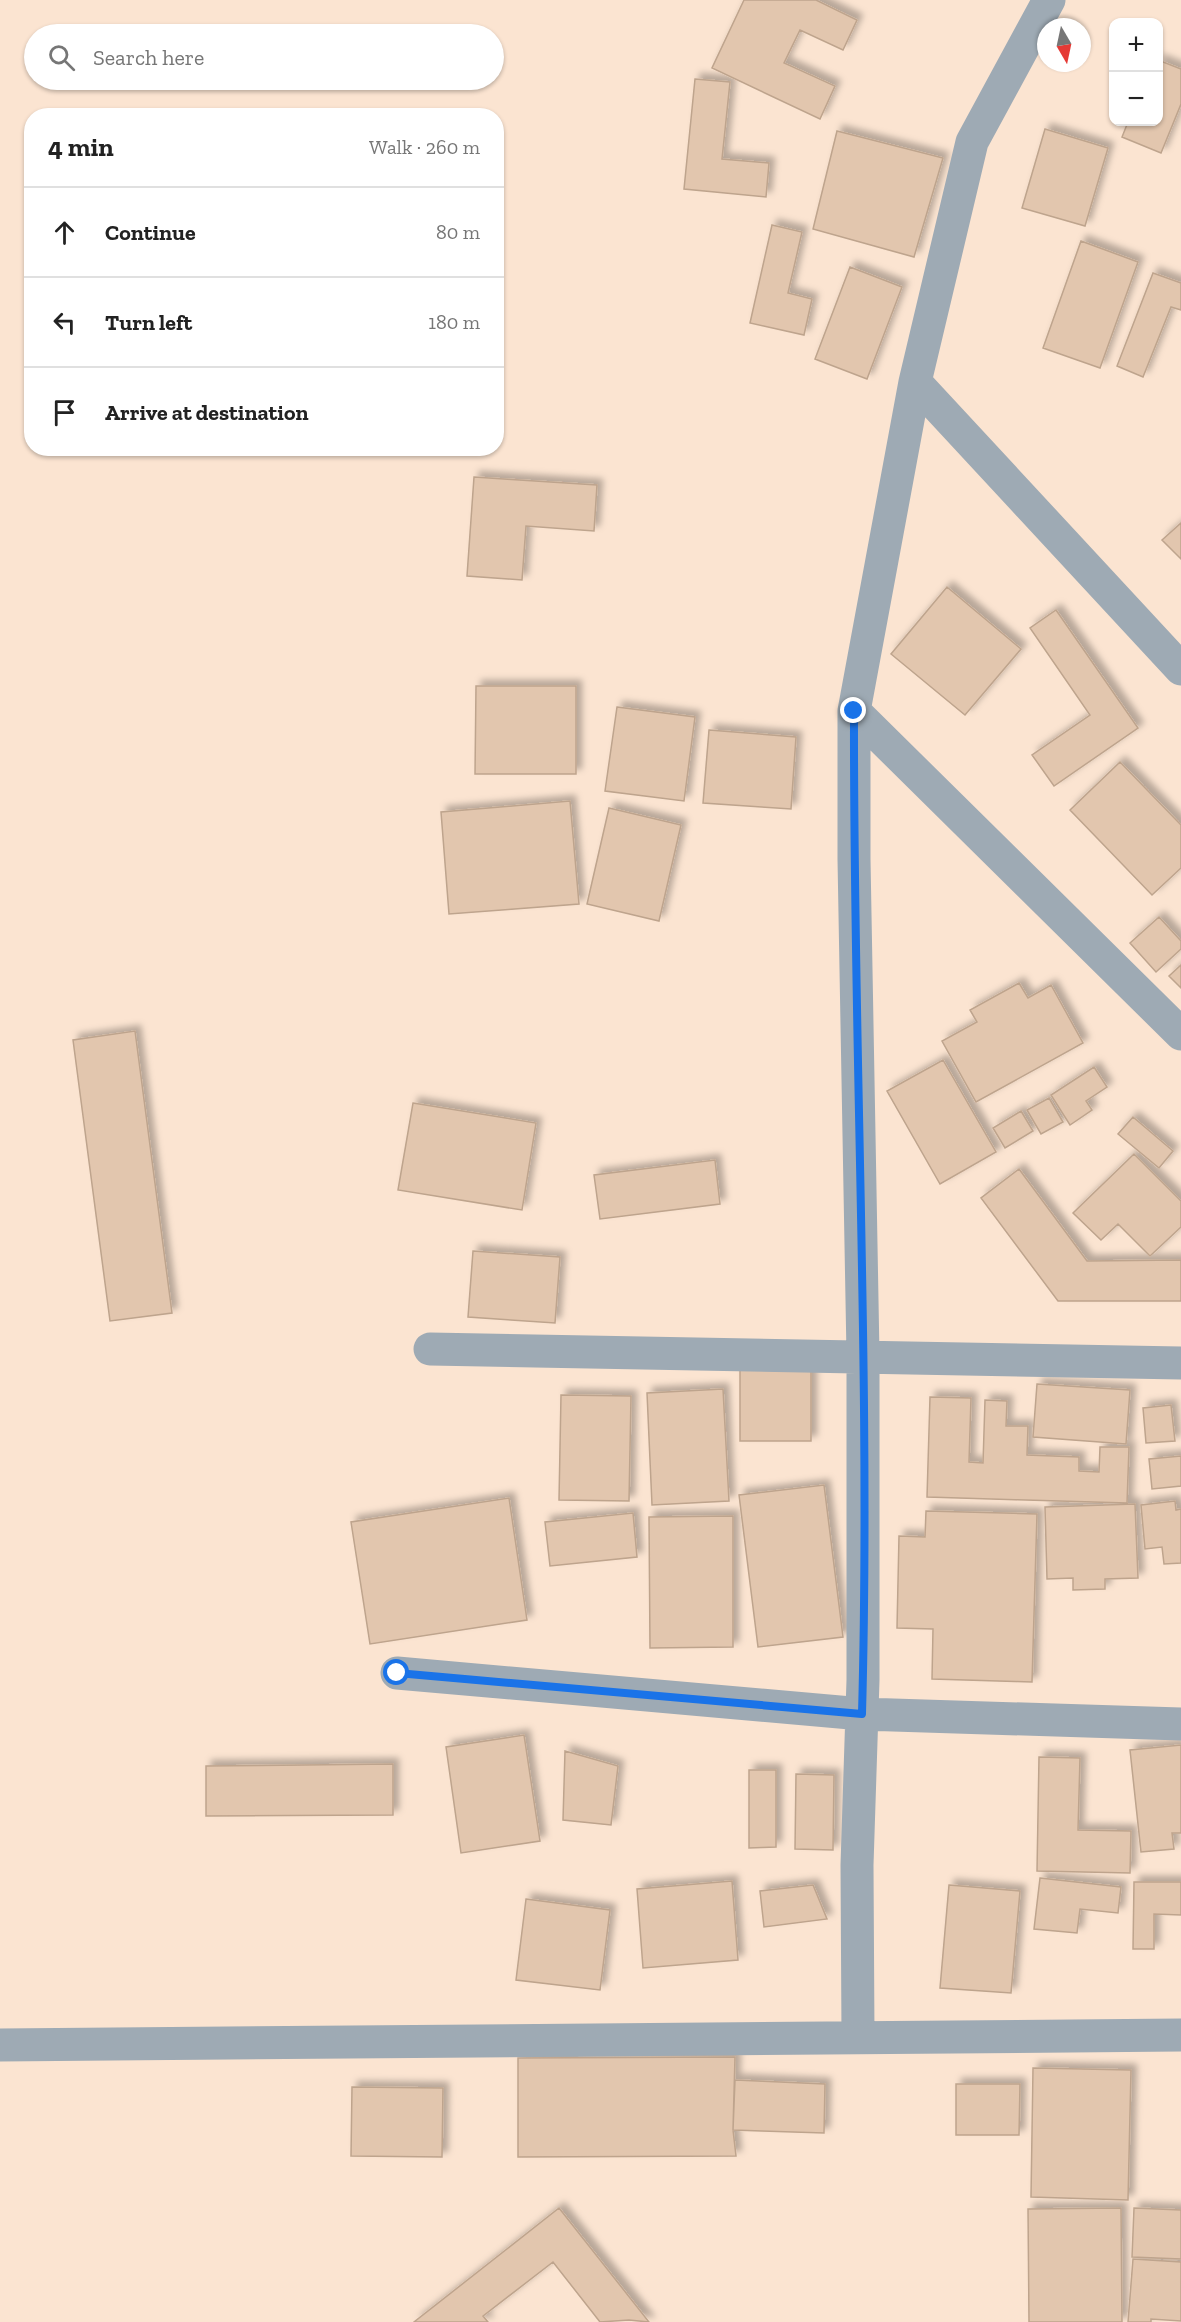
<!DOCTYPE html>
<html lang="en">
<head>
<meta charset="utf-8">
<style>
  :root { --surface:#fff; --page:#f6f6f6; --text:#222; --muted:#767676; --line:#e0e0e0 }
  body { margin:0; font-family:"Zilla Slab",serif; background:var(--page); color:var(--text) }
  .controls { position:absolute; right:18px; top:18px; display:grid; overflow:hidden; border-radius:12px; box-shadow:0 2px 4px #0004 }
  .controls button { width:54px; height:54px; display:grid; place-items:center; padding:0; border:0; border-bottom:2px solid var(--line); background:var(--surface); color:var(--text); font:30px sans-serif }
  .compass { position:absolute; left:1037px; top:18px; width:54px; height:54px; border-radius:50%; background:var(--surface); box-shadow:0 2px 4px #0004; rotate:171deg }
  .stop { position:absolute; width:18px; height:18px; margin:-14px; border:4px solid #1a73e8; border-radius:50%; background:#fff }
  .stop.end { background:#1a73e8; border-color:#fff; box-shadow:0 2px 6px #0008 }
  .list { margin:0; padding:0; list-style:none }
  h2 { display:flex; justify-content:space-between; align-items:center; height:78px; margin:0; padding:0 24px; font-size:26px }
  h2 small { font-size:20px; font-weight:400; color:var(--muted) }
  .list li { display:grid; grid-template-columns:39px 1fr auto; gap:18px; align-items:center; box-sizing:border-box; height:90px; padding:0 24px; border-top:2px solid var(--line) }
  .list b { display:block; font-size:22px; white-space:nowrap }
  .list em { font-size:20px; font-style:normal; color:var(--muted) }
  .icon { flex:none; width:33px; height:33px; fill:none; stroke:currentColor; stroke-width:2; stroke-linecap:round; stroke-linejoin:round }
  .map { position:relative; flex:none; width:1181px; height:2322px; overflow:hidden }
  .search { position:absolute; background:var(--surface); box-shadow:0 2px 4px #0004; left:24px; top:24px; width:480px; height:66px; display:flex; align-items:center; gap:15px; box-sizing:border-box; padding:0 21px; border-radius:33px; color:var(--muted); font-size:22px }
  .panel { position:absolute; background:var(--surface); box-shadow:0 2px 4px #0004; left:24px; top:108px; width:480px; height:348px; border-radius:24px }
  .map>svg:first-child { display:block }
  .building { fill:#e2c6ae; stroke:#bea48d; stroke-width:1.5; filter:url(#shadow) }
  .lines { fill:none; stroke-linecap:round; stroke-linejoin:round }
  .minor { stroke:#9eaab4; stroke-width:33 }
  .route { stroke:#1a73e8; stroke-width:8 }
</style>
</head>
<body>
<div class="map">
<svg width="1181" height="2322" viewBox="0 0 1181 2322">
  <defs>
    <filter id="shadow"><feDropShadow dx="5.5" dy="-5.5" stdDeviation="3" flood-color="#0004"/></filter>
  </defs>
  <rect width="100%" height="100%" fill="#fbe4d1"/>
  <!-- building -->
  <path class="building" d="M744,0H816L857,20L843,50L800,30L784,63L835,86L820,119L712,68Z
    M1158,60L1181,69V104L1161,153L1122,137L1128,122H1158Z
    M695,79L730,82L722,159L769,163L766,197L684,189Z
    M1045,129L1108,148L1085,226L1022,208Z
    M837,131L943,158L914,257L813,229Z
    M772,225L802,232L788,293L812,299L804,335L750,323Z
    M1081,241L1138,262L1100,368L1043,348Z
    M850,267L902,287L867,379L815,359Z
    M1153,273L1181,283V310L1171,307L1143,377L1117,366Z
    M474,477L597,485L594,531L526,526L522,580L467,576Z
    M1181,523V559L1162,540Z
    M947,587L1021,649L965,715L891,654Z
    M1056,610L1138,728L1054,786L1032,755L1090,715L1030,628Z
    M476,686H576V774H475Z
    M617,707L695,717L684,801L605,791Z
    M709,730L796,737L791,809L703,803Z
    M1120,762L1181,825V868L1152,895L1070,810Z
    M570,801L579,904L449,914L441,812Z
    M609,808L681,825L659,921L587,904Z
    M1159,917L1181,941V949L1156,972L1130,943Z
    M1181,965V988L1169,976Z
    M1019,983L1028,998L1051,985L1083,1043L976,1102L942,1041L977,1022L970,1010Z
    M135,1031L172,1313L110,1321L73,1040Z
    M943,1060L996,1152L940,1184L887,1091Z
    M1094,1067L1107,1087L1086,1101L1092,1110L1070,1125L1051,1095Z
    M1049,1098L1063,1122L1041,1134L1027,1110Z
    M413,1103L536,1123L522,1210L398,1190Z
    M1021,1111L1033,1131L1005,1148L993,1128Z
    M1133,1117L1173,1151L1159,1168L1118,1134Z
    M1134,1154L1181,1201V1227L1150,1256L1118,1224L1101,1240L1073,1213Z
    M715,1160L720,1204L600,1219L594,1175Z
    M1019,1169L1087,1261L1181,1260V1301H1058L981,1198Z
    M473,1251L560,1257L555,1323L468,1317Z
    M740,1369H811V1441H740Z
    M1037,1384L1130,1390L1126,1444L1033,1437Z
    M723,1389L729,1501L652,1505L647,1393Z
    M561,1395L631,1396L629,1501L559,1500Z
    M930,1397L971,1398L969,1462L983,1463L985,1400L1007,1401L1006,1426H1028L1027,1455L1079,1457V1471L1099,1472L1100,1447H1129L1127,1503L927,1497Z
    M1171,1405L1175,1441L1146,1443L1143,1408Z
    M1181,1456V1486L1152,1489L1149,1459Z
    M824,1485L843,1637L758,1647L739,1495Z
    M509,1498L527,1620L370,1644L351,1522Z
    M1175,1501L1176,1510L1181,1509V1563L1164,1564L1162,1547L1145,1549L1141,1505Z
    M1135,1504L1138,1578L1105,1579V1589L1073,1590V1578L1047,1579L1045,1507Z
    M926,1511L1037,1514L1032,1682L932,1679L933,1629L897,1628L899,1536L925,1537Z
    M633,1513L637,1557L550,1566L545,1522Z
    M733,1516V1647L650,1648L649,1517Z
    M524,1735L540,1841L461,1853L446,1747Z
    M1181,1745V1833H1172L1174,1849L1141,1852L1130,1750Z
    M565,1751L618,1766L611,1825L563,1820Z
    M1039,1757L1080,1758L1078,1830L1131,1831L1130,1873L1037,1871Z
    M393,1764V1815L206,1816V1766Z
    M749,1770H776V1847L749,1848Z
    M796,1774L834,1775L833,1850L795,1849Z
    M1040,1878L1121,1887L1118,1913L1080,1909L1077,1933L1034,1929Z
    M732,1881L738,1960L643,1968L637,1889Z
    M1134,1882H1181V1915L1154,1914V1949H1133Z
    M813,1885L827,1919L764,1927L760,1891Z
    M949,1885L1020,1891L1011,1993L940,1988Z
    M526,1899L610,1910L600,1990L516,1980Z
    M735,2057L733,2130L736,2156L518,2157V2058Z
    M1033,2068L1131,2070L1128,2200L1031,2197Z
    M735,2080L825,2084L824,2133L733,2130Z
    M956,2084H1020L1019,2135H956Z
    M352,2087L443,2088L442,2157L351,2156Z
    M559,2208L649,2322L629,2320L600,2322L553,2262L483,2316L488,2322H414Z
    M1121,2208L1122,2322H1029L1028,2209Z
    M1134,2208L1181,2210V2259L1132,2257Z
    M1133,2259L1181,2262V2321L1151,2319V2322H1128Z"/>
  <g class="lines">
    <!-- minor -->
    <path class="minor" d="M915,382L1181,669
      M854,711L1181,1034
      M430,1349L1181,1363
      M397,1673L862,1714L1181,1724
      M858,2036L857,1865L863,1680V1355L854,859V711L915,382L972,142L1049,0
      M0,2045L1181,2035"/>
  </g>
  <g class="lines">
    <!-- route -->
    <path class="route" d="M397,1673L862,1714C871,1380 853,1045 854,711"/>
  </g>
</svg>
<div class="controls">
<button>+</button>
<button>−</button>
</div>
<svg class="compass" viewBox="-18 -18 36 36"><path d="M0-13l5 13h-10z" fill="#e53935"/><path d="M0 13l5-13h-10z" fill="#767676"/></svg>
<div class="stop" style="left:397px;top:1673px"></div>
<div class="stop end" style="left:854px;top:711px"></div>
<div class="search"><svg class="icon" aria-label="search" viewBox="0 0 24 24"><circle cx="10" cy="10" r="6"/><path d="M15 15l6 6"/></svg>Search here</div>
<section class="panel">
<h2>4 min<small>Walk · 260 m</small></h2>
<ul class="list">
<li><svg class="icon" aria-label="ahead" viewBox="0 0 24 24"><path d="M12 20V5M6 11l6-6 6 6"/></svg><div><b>Continue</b></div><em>80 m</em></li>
<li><svg class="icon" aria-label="left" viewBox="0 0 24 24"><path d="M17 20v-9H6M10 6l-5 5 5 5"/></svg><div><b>Turn left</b></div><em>180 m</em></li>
<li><svg class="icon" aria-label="arrive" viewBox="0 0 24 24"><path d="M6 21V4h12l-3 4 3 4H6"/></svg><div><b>Arrive at destination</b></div></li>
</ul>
</section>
</div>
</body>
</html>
